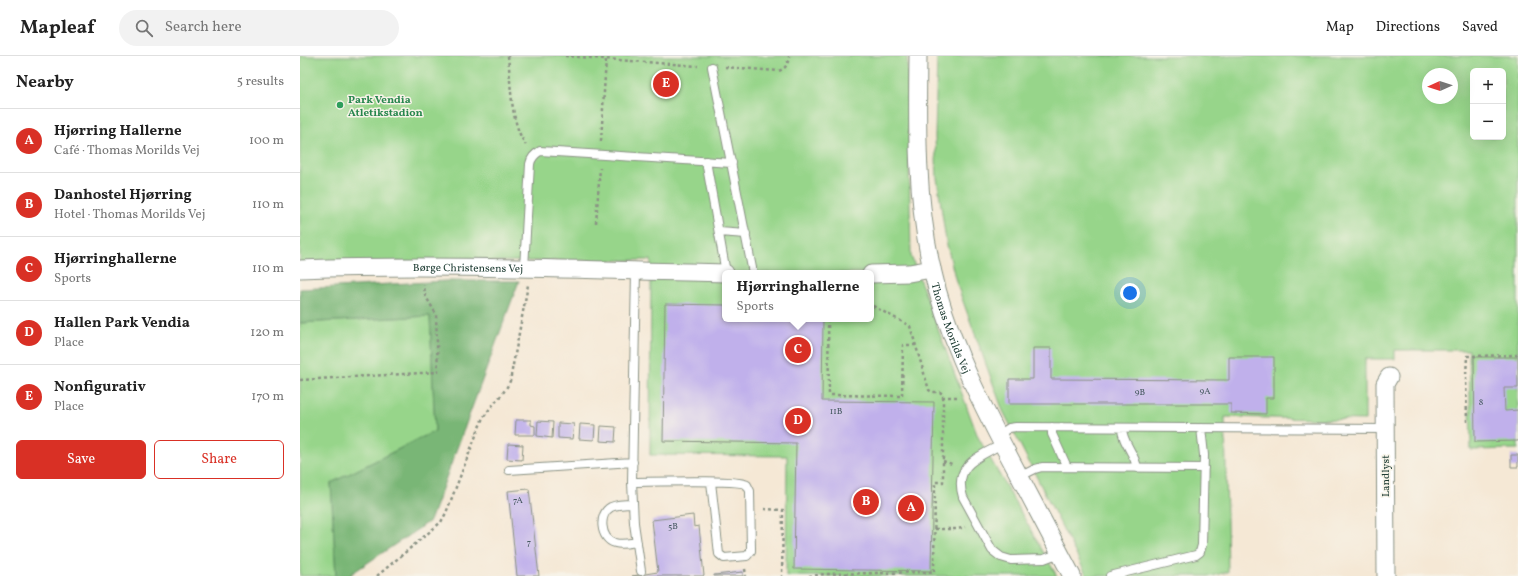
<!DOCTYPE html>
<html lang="en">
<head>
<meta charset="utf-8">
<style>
  :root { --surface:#fff; --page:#f2f2f2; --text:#222; --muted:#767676; --line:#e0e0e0; --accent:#d93025 }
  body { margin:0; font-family:Vollkorn,serif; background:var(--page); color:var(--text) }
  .controls { position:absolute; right:12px; top:12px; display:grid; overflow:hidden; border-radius:6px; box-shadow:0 4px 16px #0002 }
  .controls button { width:36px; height:36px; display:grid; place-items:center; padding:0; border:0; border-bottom:1px solid var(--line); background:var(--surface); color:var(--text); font:20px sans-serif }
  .compass { position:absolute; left:1122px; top:12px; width:36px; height:36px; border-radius:50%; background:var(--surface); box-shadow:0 4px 16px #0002; rotate:267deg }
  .you { position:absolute; left:830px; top:237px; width:14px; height:14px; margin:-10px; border:3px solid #fff; border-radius:50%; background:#1a73e8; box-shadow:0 0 0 6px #1a73e833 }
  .badge { display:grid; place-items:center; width:26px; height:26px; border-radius:50%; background:var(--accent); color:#fff; font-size:13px; font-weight:700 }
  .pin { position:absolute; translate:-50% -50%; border:2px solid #fff; box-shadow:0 1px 4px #0006 }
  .popup { position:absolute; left:422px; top:214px; width:152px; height:52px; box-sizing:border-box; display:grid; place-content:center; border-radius:6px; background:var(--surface); filter:drop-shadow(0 1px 3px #0005); font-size:13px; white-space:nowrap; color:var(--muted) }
  .popup b { font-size:15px; color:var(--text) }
  .popup::after { content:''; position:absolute; left:50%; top:100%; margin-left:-8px; border:8px solid transparent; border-top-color:var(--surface) }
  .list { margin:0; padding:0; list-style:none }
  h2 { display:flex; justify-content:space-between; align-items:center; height:52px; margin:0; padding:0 16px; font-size:17px }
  h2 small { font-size:13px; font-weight:400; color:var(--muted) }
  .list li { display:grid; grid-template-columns:26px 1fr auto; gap:12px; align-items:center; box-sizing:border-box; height:64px; padding:0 16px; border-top:1px solid var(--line) }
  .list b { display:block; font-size:15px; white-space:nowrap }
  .list p { margin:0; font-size:13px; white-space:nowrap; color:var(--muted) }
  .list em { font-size:13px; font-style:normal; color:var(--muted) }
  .actions { display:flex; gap:8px; padding:12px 16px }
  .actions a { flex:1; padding:9px 0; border:1px solid var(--accent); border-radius:6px; text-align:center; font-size:14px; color:var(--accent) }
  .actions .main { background:var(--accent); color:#fff }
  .icon { flex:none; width:22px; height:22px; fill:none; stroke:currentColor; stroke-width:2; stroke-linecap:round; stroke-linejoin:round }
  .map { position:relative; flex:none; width:1218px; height:520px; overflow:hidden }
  header { display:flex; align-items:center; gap:24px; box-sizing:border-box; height:56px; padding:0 20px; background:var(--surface); border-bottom:1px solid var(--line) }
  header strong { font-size:19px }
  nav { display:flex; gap:22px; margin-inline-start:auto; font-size:14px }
  .search { width:280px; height:36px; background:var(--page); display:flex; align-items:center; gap:10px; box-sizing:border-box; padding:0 14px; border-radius:22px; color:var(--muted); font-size:15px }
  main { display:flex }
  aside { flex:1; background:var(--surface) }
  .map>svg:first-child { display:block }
  .green { fill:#97d58a; stroke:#5b895f; fill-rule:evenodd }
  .forest { fill:#79b676; stroke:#4c7a55 }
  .building { fill:#c0b0eb }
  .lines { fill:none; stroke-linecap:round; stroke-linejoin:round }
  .lane-casing { stroke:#8a9284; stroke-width:10 }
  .street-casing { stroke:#8a9284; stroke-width:19 }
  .path { stroke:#8a9284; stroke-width:2.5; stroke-dasharray:3 3; stroke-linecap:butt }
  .lane { stroke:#fff; stroke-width:8 }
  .street { stroke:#fff; stroke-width:17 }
  .leisure-dot { fill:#2e9e5b; stroke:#f7f3e8; stroke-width:1.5 }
  .labels { text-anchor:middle; stroke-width:3; stroke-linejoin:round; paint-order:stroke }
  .number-label { font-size:9px; fill:#475a62 }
  .leisure-label { font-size:11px; font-weight:bold; fill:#27864d; stroke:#f7f3e8; text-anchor:start }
  .street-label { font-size:11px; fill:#1f3d34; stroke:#f7f3e8 }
</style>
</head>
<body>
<header>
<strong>Mapleaf</strong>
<div class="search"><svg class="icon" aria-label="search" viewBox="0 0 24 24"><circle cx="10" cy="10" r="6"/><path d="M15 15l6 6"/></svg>Search here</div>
<nav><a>Map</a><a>Directions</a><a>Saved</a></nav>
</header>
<main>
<aside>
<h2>Nearby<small>5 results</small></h2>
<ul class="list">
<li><span class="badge">A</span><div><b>Hjørring Hallerne</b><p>Café · Thomas Morilds Vej</p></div><em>100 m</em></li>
<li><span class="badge">B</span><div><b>Danhostel Hjørring</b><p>Hotel · Thomas Morilds Vej</p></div><em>110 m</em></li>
<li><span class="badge">C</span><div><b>Hjørringhallerne</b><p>Sports</p></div><em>110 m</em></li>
<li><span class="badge">D</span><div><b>Hallen Park Vendia</b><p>Place</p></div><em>120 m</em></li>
<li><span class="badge">E</span><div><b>Nonfigurativ</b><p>Place</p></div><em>170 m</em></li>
</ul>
<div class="actions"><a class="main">Save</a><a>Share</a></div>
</aside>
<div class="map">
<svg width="1218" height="520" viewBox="0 0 1218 520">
  <rect width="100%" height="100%" fill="#f7f3e8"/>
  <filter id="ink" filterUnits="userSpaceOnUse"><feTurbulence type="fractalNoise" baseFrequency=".025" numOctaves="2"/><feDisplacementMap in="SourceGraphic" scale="8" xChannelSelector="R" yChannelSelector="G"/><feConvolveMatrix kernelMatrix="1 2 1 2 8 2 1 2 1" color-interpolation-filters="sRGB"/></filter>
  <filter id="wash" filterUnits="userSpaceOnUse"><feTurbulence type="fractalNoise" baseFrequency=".012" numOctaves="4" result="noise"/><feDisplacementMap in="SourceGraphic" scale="16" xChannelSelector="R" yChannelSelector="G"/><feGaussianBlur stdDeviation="0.9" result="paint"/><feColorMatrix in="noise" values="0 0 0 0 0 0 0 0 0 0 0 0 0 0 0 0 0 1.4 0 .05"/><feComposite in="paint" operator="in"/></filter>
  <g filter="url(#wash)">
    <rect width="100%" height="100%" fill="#f5e8d5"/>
    <!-- green -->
    <path class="green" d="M0,0H607L611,200L678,381L757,520H486L487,400L350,399L351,204L0,207ZM425,217H571V263H425Z
      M637,0H1218V393L1171,394L1169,294H1095V303H1065V364L925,361L928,516L912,520H787L703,355L656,226L646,185L637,122L635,81ZM1173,15H1203V81H1173ZM1128,18H1152V42H1128Z
      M130,260L135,375L31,427L36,520H0V267Z"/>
    <!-- forest -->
    <path class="forest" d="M146,225H219L130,465L51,518L52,520H36L31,427L135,375L130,260L0,267V233Z"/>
    <g id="blocks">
      <!-- building -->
      <path class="building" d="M365,248L425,249V263H523L522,345L634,346L631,515L494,513L496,387L363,385Z
        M733,292H751V323L929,324V301H974V342H966V358L931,357V348H709V323H733Z
        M1174,301H1218V332H1204L1205,355L1218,354V385L1175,386Z
        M216,364H231V369L235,370V379H215Z
        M238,365L253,366L252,382L237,380Z
        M258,367L274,368L272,383L258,382Z
        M280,368L295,369L294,384L279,383Z
        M301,370L316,371L315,386L300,385Z
        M208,388L223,389L222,404L207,403Z
        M1211,399H1218V411H1211Z
        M229,433L239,520H217L208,435Z
        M393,459L394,471L399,470L404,520H332L358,516L352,464Z
        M443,516V520H414V519Z"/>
    </g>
  </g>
  <g filter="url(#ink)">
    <use href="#blocks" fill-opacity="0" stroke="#8a9284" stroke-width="1"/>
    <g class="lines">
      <!-- lane casing -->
      <g class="lane-casing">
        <path id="lane" d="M412,11L453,217
          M406,105L426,217
          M419,176L446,178
          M224,212L230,108C231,102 234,99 240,95L432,107
          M336,215L332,426L334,467L341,515
          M752,371V378L767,411
          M822,372C822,387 835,397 837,412
          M698,379L709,372L716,371L1085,373
          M702,388C679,401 653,408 663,441L692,494L701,501L711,504L744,503L760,497
          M209,414L333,406
          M719,421L735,413L742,411L904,412
          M332,426C349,426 439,423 447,429L450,435L451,492V495L447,500L424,502L419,498L411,426
          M333,448C326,448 318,448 311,451C298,458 300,483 315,487C322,489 330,487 337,486
          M810,520L896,499L900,496L902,489L904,399L901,372"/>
      </g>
      <!-- street casing -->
      <g class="street-casing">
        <g id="street">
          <path id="s1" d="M618,0C617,71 616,144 632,213C646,276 674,333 703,389C726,433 749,476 772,520"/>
          <path id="s2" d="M0,213C142,208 283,214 425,217"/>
          <path d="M571,218L609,217L632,213"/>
          <path d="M1086,520L1085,328L1089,321"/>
        </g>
      </g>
      <!-- path -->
      <path class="path" d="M208,0C211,27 210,67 226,89
        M265,0L398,10
        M425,11L478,15C486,13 488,8 489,0
        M301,85L306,3
        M296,167L300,112
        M528,263L529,339L602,340L603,289H616
        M0,324L138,316L136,258L125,239L124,229
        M642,341H660
        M1167,366L1166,320L1167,300L1218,299
        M643,405L652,408
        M464,453L483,454L482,520
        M635,473H658L665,471
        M445,513L446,520
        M77,520L133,473L141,466L146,457L182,364C190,350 204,339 210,325L228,229
        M509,520L526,518L634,516L635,426H643V339L640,336H632L629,334L610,270L571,249"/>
      <!-- lane -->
      <use href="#lane" class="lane"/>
      <!-- street -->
      <use href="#street" class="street"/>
    </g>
  </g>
  <!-- markers -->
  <circle class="leisure-dot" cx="40" cy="49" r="4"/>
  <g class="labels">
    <!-- number labels -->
    <g class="number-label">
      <text x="905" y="338">9A</text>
      <text x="840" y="339">9B</text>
      <text x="1181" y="349">8</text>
      <text x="536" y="358">11B</text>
      <text x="218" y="447">7A</text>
      <text x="373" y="473">5B</text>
      <text x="229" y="489">7</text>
    </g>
    <!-- leisure labels -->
    <g class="leisure-label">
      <text x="48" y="47">Park Vendia<tspan x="48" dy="13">Atletikstadion</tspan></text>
    </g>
    <!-- street labels -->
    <g class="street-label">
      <text dy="4" stroke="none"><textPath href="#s2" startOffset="168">Børge Christensens Vej</textPath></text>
      <text dy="4" stroke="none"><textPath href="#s1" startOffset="276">Thomas Morilds Vej</textPath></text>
      <text transform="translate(1085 420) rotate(-90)" y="4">Landlyst</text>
    </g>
  </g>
</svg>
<div class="controls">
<button>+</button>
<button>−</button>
</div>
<svg class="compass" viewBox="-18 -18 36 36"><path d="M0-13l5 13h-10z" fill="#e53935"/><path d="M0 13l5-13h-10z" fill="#767676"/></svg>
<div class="you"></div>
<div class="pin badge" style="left:611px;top:452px">A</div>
<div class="pin badge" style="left:566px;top:446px">B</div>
<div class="pin badge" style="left:498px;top:294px">C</div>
<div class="popup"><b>Hjørringhallerne</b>Sports</div>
<div class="pin badge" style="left:498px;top:365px">D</div>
<div class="pin badge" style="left:366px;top:28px">E</div>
</div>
</main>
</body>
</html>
